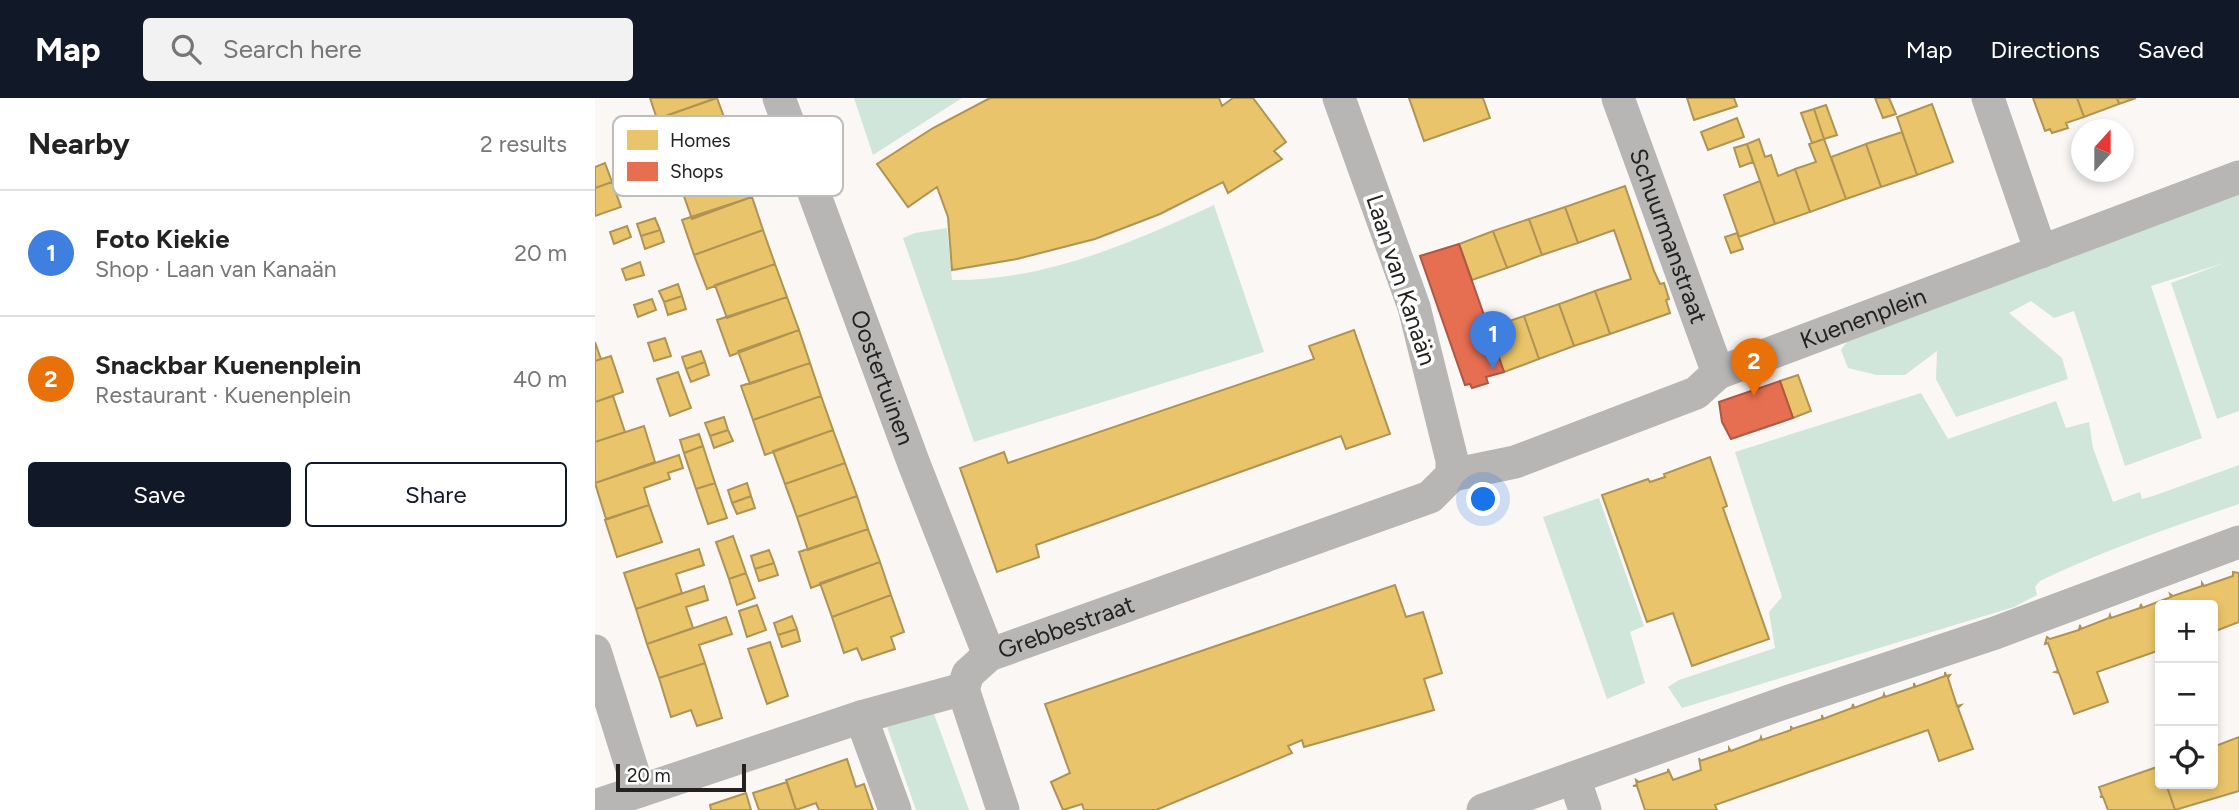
<!DOCTYPE html>
<html lang="en">
<head>
<meta charset="utf-8">
<style>
  :root { --surface:#fff; --page:#f2f2f2; --text:#222; --muted:#767676; --line:#e0e0e0; --accent:#111827 }
  body { margin:0; font-family:Figtree,sans-serif; background:var(--page); color:var(--text) }
  .controls { position:absolute; right:21px; bottom:21px; display:grid; overflow:hidden; border-radius:7px; box-shadow:0 4px 10px #0003 }
  .controls button { width:63px; height:63px; display:grid; place-items:center; padding:0; border:0; border-bottom:2px solid var(--line); background:var(--surface); color:var(--text); font:35px sans-serif }
  .compass { position:absolute; left:1476px; top:21px; width:63px; height:63px; border-radius:50%; background:var(--surface); box-shadow:0 4px 10px #0003; rotate:21deg }
  .scale { position:absolute; left:21px; bottom:18px; width:130px; box-sizing:border-box; padding-left:7px; border:4px solid #232220; border-top:0; font-size:19px; line-height:24px; white-space:nowrap; color:#232220; -webkit-text-stroke:5px #fff; paint-order:stroke }
  .you { position:absolute; left:889px; top:402px; width:24px; height:24px; margin:-18px; border:5px solid #fff; border-radius:50%; background:#1a73e8; box-shadow:0 0 0 10px #1a73e833 }
  .badge { display:grid; place-items:center; width:46px; height:46px; border-radius:50%; background:var(--accent); color:#fff; font-size:23px; font-weight:700 }
  .pin { position:absolute; translate:-50% -58px; filter:drop-shadow(0 2px 4px #0008) }
  .pin::after { content:''; position:absolute; top:37px; width:24px; height:21px; background:inherit; clip-path:polygon(0 0,100% 0,50% 100%) }
  .list { margin:0; padding:0; list-style:none }
  h2 { display:flex; justify-content:space-between; align-items:center; height:91px; margin:0; padding:0 28px; font-size:30px }
  h2 small { font-size:23px; font-weight:400; color:var(--muted) }
  .list li { display:grid; grid-template-columns:46px 1fr auto; gap:21px; align-items:center; box-sizing:border-box; height:126px; padding:0 28px; border-top:2px solid var(--line) }
  .list b { display:block; font-size:26px; white-space:nowrap }
  .list p { margin:0; font-size:23px; white-space:nowrap; color:var(--muted) }
  .list em { font-size:23px; font-style:normal; color:var(--muted) }
  .actions { display:flex; gap:14px; padding:21px 28px }
  .actions a { flex:1; padding:16px 0; border:2px solid var(--accent); border-radius:7px; text-align:center; font-size:24px; color:var(--accent) }
  .actions .main { background:var(--accent); color:#fff }
  .icon { flex:none; width:38px; height:38px; fill:none; stroke:currentColor; stroke-width:2; stroke-linecap:round; stroke-linejoin:round }
  .map { position:relative; flex:none; width:1644px; height:712px; overflow:hidden }
  header { display:flex; align-items:center; gap:42px; box-sizing:border-box; height:98px; padding:0 35px; background:var(--accent); color:#fff }
  header strong { font-size:33px }
  nav { display:flex; gap:38px; margin-inline-start:auto; font-size:24px }
  .search { width:490px; height:63px; background:var(--page); display:flex; align-items:center; gap:18px; box-sizing:border-box; padding:0 24px; border-radius:7px; color:var(--muted); font-size:26px }
  main { display:flex }
  aside { flex:1; background:var(--surface) }
  .map>svg:first-child { display:block }
  .green { fill:#d1e6da }
  .homes { fill:#e9c46a; stroke:#ae9354; stroke-width:2 }
  .shops { fill:#e76f51; stroke:#ac5842; stroke-width:2 }
  .lines { fill:none; stroke-linecap:round; stroke-linejoin:round }
  .minor { stroke:#b7b6b4; stroke-width:33 }
  .labels { text-anchor:middle; stroke-width:7; stroke-linejoin:round; paint-order:stroke }
  .street-label { font-size:24px; fill:#232220; stroke:#fff }
  .key { fill:#fff; stroke:#bdbdbc; stroke-width:2 }
  .key-label { font-size:19px; fill:#232220 }
</style>
</head>
<body>
<header>
<strong>Map</strong>
<div class="search"><svg class="icon" aria-label="search" viewBox="0 0 24 24"><circle cx="10" cy="10" r="6"/><path d="M15 15l6 6"/></svg>Search here</div>
<nav><a>Map</a><a>Directions</a><a>Saved</a></nav>
</header>
<main>
<aside>
<h2>Nearby<small>2 results</small></h2>
<ul class="list">
<li><span class="badge" style="background:#3f7fe0">1</span><div><b>Foto Kiekie</b><p>Shop · Laan van Kanaän</p></div><em>20 m</em></li>
<li><span class="badge" style="background:#e8710a">2</span><div><b>Snackbar Kuenenplein</b><p>Restaurant · Kuenenplein</p></div><em>40 m</em></li>
</ul>
<div class="actions"><a class="main">Save</a><a>Share</a></div>
</aside>
<div class="map">
<svg width="1644" height="712" viewBox="0 0 1644 712">
  <rect width="100%" height="100%" fill="#faf7f5"/>
  <!-- green -->
  <path class="green" d="M259,0H367L278,57Z
    M1644,95V313L1622,321L1576,185L1629,165L1556,188L1607,340L1530,368L1479,213L1459,220L1436,203L1414,215L1467,260L1473,281L1361,319L1341,281L1342,253L1310,277H1282L1253,270L1246,252L1256,238Z
    M619,107L669,254L379,344L308,140L320,135L352,130L357,182C450,183 536,145 619,107Z
    M1326,295L1353,341L1461,303L1471,330L1494,324L1498,350L1518,404L1545,394L1547,401L1561,397L1644,367V406C1576,429 1510,452 1445,483L1440,489L1442,497L1419,509L1087,610L1073,589L1084,582L1180,550L1174,514L1187,499L1140,354Z
    M1004,400L1049,528L1035,534L1050,585L1012,601L948,419Z
    M339,616L374,712H321L292,629Z"/>
  <!-- homes -->
  <path class="homes" d="M55,0H121L62,21Z
    M122,0L134,33L74,54L62,21Z
    M395,0H624L627,8L638,0H658L691,44L679,53L687,61L633,95L628,84L565,116L500,141L422,161L357,172L353,119L342,89L313,109L282,66L338,30Z
    M814,0H888L895,20L829,43Z
    M1092,0H1139L1142,8L1099,22Z
    M1280,0H1294L1301,16L1288,20Z
    M1438,0H1482L1489,19L1471,25L1473,30L1457,35L1455,31L1450,33Z
    M1482,0H1522L1524,6L1489,19Z
    M1522,0H1541L1524,6Z
    M1337,6L1358,64L1322,77L1302,19Z
    M1231,7L1242,37L1229,41L1219,11Z
    M1219,11L1229,41L1217,45L1206,15Z
    M1142,20L1149,39L1113,52L1106,34Z
    M1307,34L1322,77L1286,89L1271,46Z
    M1164,41L1170,59L1176,57L1183,78L1200,71L1215,114L1180,126L1152,46Z
    M1229,41L1251,101L1215,114L1200,71L1221,64L1214,46Z
    M1152,46L1158,64L1145,69L1139,50Z
    M1271,46L1286,89L1251,101L1236,59Z
    M10,65L17,84L0,90V69Z
    M145,66L157,99L97,121L85,87Z
    M1165,83L1180,126L1144,139L1129,97Z
    M17,84L26,109L0,118V90Z
    M1030,88L1059,173L1065,186L1069,185L1074,201L1071,202L1075,215L1015,236L1000,193L1036,181L1019,132L983,145L970,109Z
    M157,99L168,132L99,157L87,122Z
    M970,109L983,145L947,157L934,121Z
    M60,120L65,132L46,138L42,126Z
    M934,121L947,157L912,170L898,133Z
    M32,128L36,139L19,146L15,134Z
    M65,132L69,144L50,151L46,138Z
    M168,132L180,166L112,191L99,157Z
    M898,133L912,170L877,182L864,146Z
    M1142,135L1148,151L1136,155L1130,139Z
    M45,164L49,177L31,182L27,171Z
    M180,166L192,199L132,220L120,187Z
    M83,186L87,198L69,204L64,193Z
    M1000,193L1015,236L979,248L964,206Z
    M87,198L91,211L73,217L69,204Z
    M192,199L204,232L135,258L122,222Z
    M57,201L61,212L43,219L39,207Z
    M964,206L979,248L944,261L929,218Z
    M929,218L944,261L909,274L894,230Z
    M204,232L215,265L155,286L143,253Z
    M759,232L795,336L751,351L746,338L441,447L444,459L402,474L365,370L409,354L413,365L719,261L714,248Z
    M70,240L76,258L59,263L53,245Z
    M0,244L6,261L0,263Z
    M106,253L110,264L91,271L87,259Z
    M16,258L28,294L0,304V263Z
    M110,264L114,277L96,284L91,271Z
    M215,265L226,298L158,322L146,288Z
    M83,274L96,310L75,318L62,281Z
    M1203,277L1216,313L1198,320L1185,283Z
    M18,298L30,334L0,344V304Z
    M226,298L238,332L170,357L158,322Z
    M129,319L133,332L115,338L110,325Z
    M49,328L60,364L0,385V344Z
    M133,332L138,343L119,350L115,338Z
    M238,332L250,365L190,386L178,353Z
    M104,336L108,348L89,355L85,342Z
    M108,348L120,385L101,391L89,355Z
    M84,357L88,370L73,375L75,381L49,390L54,407L11,421L0,385Z
    M1115,359L1132,408L1128,410L1174,541L1097,568L1078,515L1052,524L1007,397L1053,381L1055,384L1070,379L1069,376Z
    M250,365L262,398L202,419L190,386Z
    M120,385L132,420L113,426L101,391Z
    M152,385L156,398L137,405L133,392Z
    M156,398L160,410L142,416L137,405Z
    M262,398L273,431L213,452L202,419Z
    M54,407L67,444L22,459L10,422Z
    M273,431L285,464L216,490L204,454Z
    M138,438L151,475L134,481L121,444Z
    M104,451L109,467L81,476L87,495L41,511L29,475Z
    M174,452L179,465L160,471L156,458Z
    M285,464L296,497L237,519L225,485Z
    M179,465L183,477L164,483L160,471Z
    M1638,474L1644,475V524L1618,534V507H1565V552L1502,574L1513,604L1479,616L1464,575L1460,574L1463,573L1453,545L1450,546L1452,539L1455,541L1484,532L1485,527L1486,531L1514,520L1515,517L1516,520L1545,510L1546,506L1547,510L1576,499L1575,496L1578,498L1607,488V485L1609,488L1638,478Z
    M151,475L160,500L142,507L134,481Z
    M800,487L811,519L828,514L840,552L847,575L829,581L839,612L709,649L707,642L693,648L697,655L561,712H489L487,706L468,712L456,684L475,675L450,606Z
    M109,488L113,502L91,509L98,530L52,546L41,511Z
    M296,497L309,534L296,539L300,551L267,562L262,550L249,555L237,519Z
    M162,507L171,532L152,539L144,513Z
    M197,518L202,531L183,537L179,525Z
    M131,519L137,536L104,547L110,565L64,580L52,546Z
    M202,531L205,543L187,549L183,537Z
    M175,544L193,598L172,606L153,551Z
    M110,565L127,620L102,628L96,612L76,619L64,580Z
    M1350,574L1351,578L1355,577L1353,580L1362,608L1366,607L1363,610L1378,651L1344,663L1333,632L1120,707L1122,712H1050L1042,688H1038L1042,687L1041,682L1044,684L1073,674V671L1078,682L1106,672L1104,660L1105,663L1134,653V650L1136,653L1165,642L1166,639L1167,642L1196,632V628L1197,631L1227,621V617L1228,621L1257,610L1258,606L1259,610L1288,599L1289,596L1290,599L1319,589V585L1320,589L1350,578Z
    M1644,639V693L1580,712L1571,686H1618V649Z
    M252,661L261,689L269,686L278,712H224L221,705L201,712L191,682Z
    M1565,668V686H1571L1580,712H1513L1508,699H1505L1507,698L1504,689Z
    M192,684L201,712H164L158,695Z
    M151,695L156,712H116L115,707Z"/>
  <!-- shops -->
  <path class="shops" d="M864,146L909,274L891,279L893,285L877,290L875,286L870,287L825,158Z
    M1185,283L1198,320L1136,341L1127,324L1124,304Z"/>
  <g class="lines">
    <!-- minor -->
    <g class="minor">
      <path id="s1" d="M184,0L319,366L394,557"/>
      <path id="s2" d="M1023,0L1123,275"/>
      <path d="M1393,0L1446,154"/>
      <path id="s3" d="M857,377L920,364L1101,295L1123,275L1644,79"/>
      <path d="M0,553L44,693"/>
      <path id="s4" d="M368,591L373,576L394,557L835,399L857,377V362L819,209L744,0"/>
      <path d="M368,591L408,712"/>
      <path d="M266,619L300,712"/>
      <path d="M979,680L990,712"/>
      <path d="M0,708L266,619L368,591"/>
      <path d="M888,712L1183,607L1400,535L1644,444"/>
    </g>
  </g>
  <g class="labels">
    <!-- street labels -->
    <g class="street-label">
      <text dy="8" stroke="none"><textPath href="#s2" startOffset="147">Schuurmanstraat</textPath></text>
      <text transform="translate(806 182) rotate(72)" y="8">Laan van Kanaän</text>
      <text dy="8" stroke="none"><textPath href="#s3" startOffset="443">Kuenenplein</textPath></text>
      <text dy="8" stroke="none"><textPath href="#s1" startOffset="298">Oostertuinen</textPath></text>
      <text dy="8" stroke="none"><textPath href="#s4" startOffset="126">Grebbestraat</textPath></text>
    </g>
  </g>
  <!-- legend -->
  <rect x="18" y="18" width="230" height="80" rx="10" class="key"/>
  <rect x="32" y="32" width="31" height="20" fill="#e9c46a"/>
  <rect x="32" y="64" width="31" height="19" fill="#e76f51"/>
  <g class="key-label">
    <text x="75" y="49">Homes</text>
    <text x="75" y="80">Shops</text>
  </g>
</svg>
<div class="controls">
<button>+</button>
<button>−</button>
<button><svg class="icon" aria-label="locate" viewBox="0 0 24 24"><circle cx="12" cy="12" r="6"/><path d="M12 2v4M12 18v4M2 12h4M18 12h4"/></svg></button>
</div>
<svg class="compass" viewBox="-18 -18 36 36"><path d="M0-13l5 13h-10z" fill="#e53935"/><path d="M0 13l5-13h-10z" fill="#767676"/></svg>
<div class="scale">20 m</div>
<div class="you"></div>
<div class="pin badge" style="left:898px;top:271px;background:#3f7fe0">1</div>
<div class="pin badge" style="left:1159px;top:298px;background:#e8710a">2</div>
</div>
</main>
</body>
</html>
